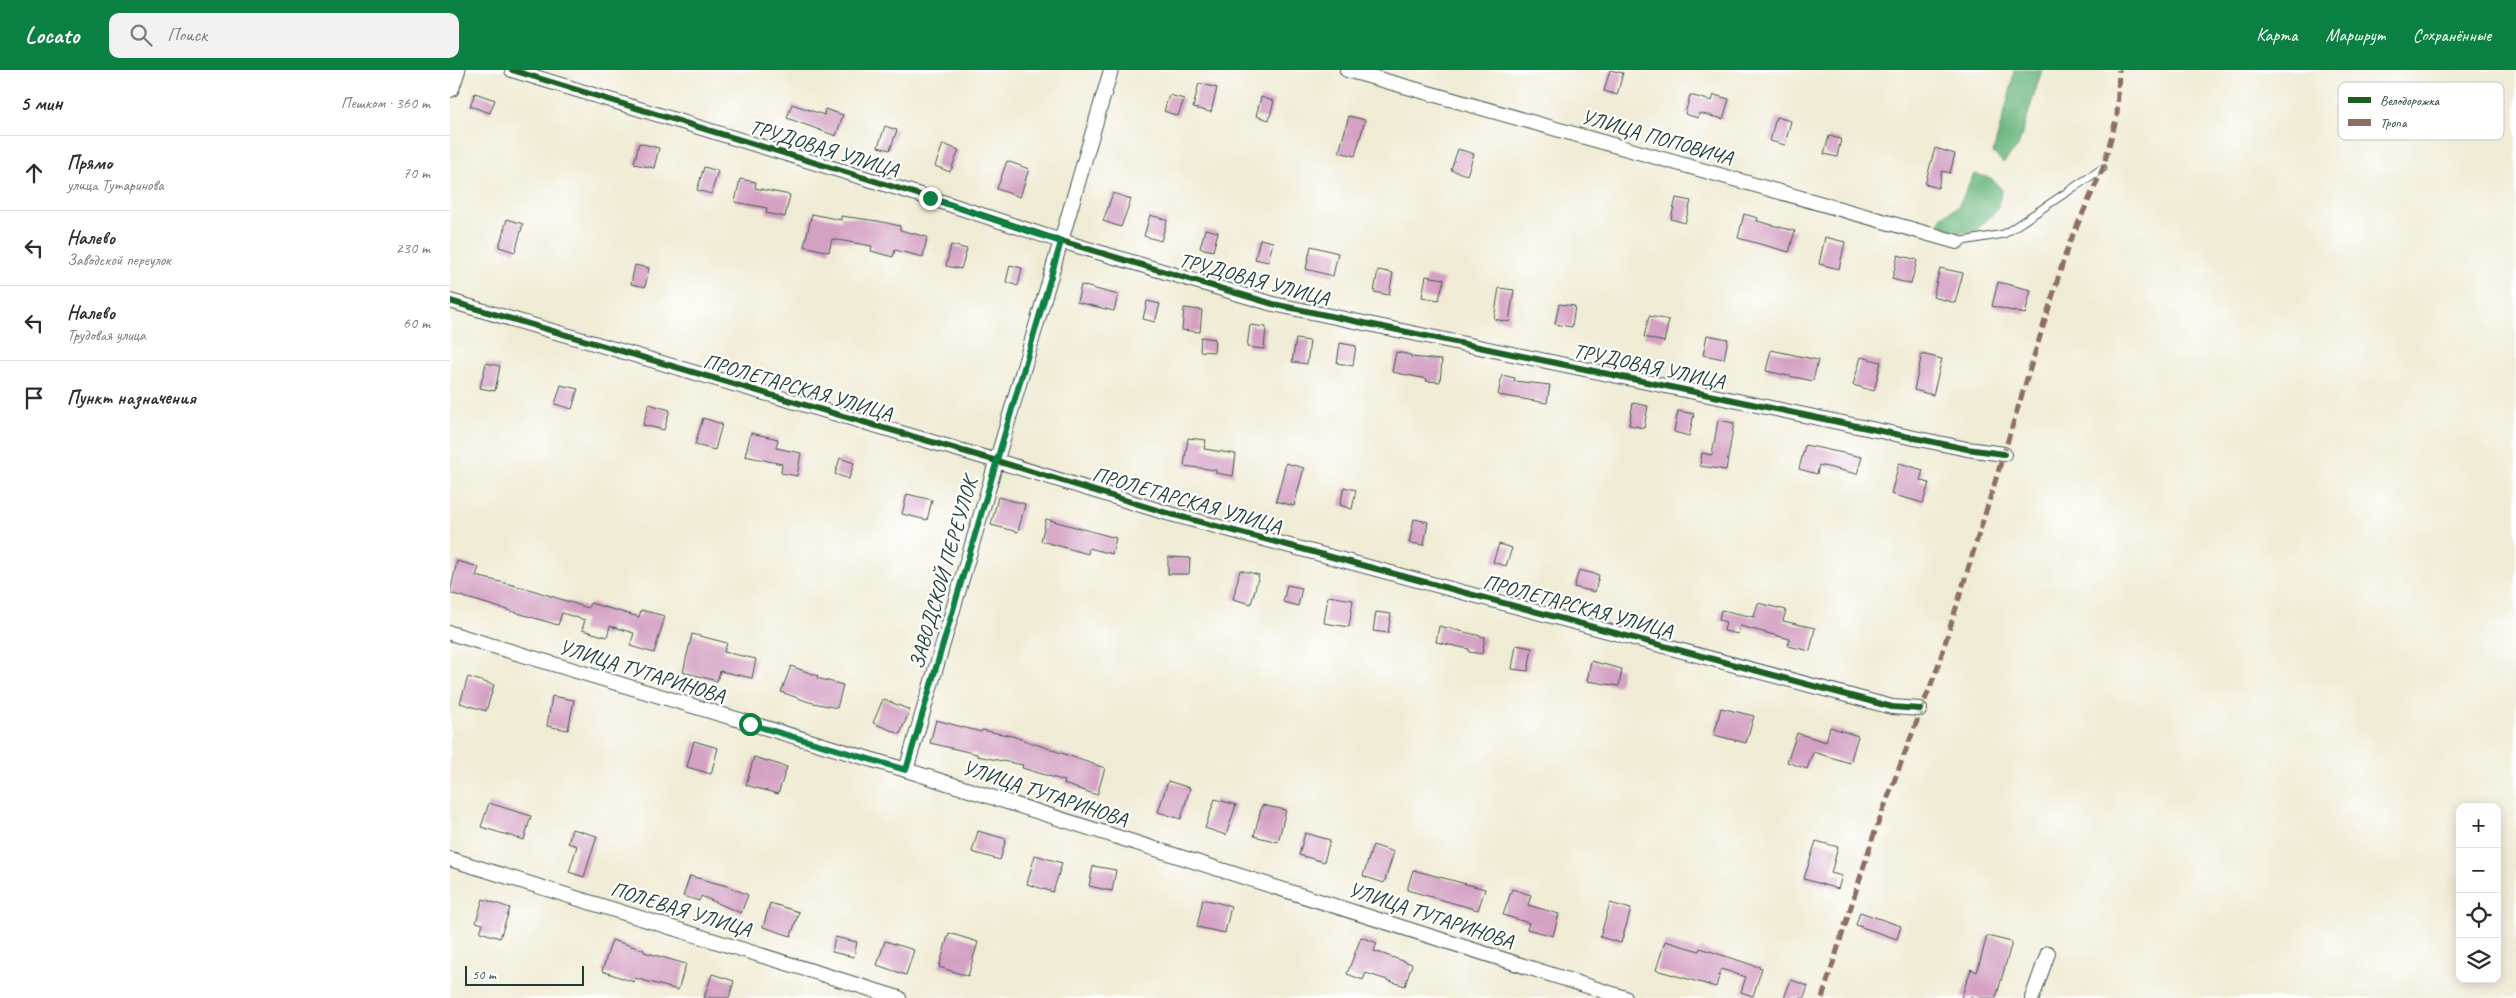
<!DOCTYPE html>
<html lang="ru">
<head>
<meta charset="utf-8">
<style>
  :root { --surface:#fff; --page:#f2f2f3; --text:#2b2b33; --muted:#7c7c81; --line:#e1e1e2; --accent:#0b8043 }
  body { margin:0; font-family:Caveat,sans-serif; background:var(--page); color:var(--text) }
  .controls { position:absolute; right:15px; bottom:15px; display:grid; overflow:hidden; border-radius:10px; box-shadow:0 2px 12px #0003 }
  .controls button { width:45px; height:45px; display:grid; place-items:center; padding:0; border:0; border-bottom:1px solid var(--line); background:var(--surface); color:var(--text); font:25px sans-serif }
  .scale { position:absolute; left:15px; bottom:12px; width:119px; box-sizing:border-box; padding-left:5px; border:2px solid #1f3d34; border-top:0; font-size:14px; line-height:18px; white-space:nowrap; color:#1f3d34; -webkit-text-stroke:4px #fff; paint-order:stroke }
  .stop { position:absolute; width:15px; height:15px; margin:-11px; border:4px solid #0b8043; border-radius:50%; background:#fff }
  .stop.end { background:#0b8043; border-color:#fff; box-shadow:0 1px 5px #0008 }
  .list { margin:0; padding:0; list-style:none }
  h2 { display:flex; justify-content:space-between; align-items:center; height:65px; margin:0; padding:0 20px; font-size:21px }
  h2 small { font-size:16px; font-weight:400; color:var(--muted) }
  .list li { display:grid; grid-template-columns:32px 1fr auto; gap:15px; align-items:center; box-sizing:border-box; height:75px; padding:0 20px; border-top:1px solid var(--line) }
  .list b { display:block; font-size:19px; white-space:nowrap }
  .list p { margin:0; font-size:16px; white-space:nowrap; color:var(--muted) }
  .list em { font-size:16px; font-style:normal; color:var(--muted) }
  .icon { flex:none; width:28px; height:28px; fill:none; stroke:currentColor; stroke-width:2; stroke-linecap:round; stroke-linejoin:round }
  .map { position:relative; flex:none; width:2066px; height:928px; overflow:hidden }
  header { display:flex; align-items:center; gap:30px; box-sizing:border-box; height:70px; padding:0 25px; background:var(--accent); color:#fff }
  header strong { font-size:24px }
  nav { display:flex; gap:28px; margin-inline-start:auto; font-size:18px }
  .search { width:350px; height:45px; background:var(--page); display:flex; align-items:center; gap:12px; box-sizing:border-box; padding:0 18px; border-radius:10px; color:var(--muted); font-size:19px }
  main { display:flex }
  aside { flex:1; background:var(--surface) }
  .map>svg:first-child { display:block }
  .forest { fill:#6ab67e; stroke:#447a59 }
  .building { fill:#d4a1c3 }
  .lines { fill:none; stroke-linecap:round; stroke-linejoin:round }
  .service-casing { stroke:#3e574c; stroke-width:9 }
  .minor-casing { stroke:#3e574c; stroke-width:16 }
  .tertiary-casing { stroke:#3e574c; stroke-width:20 }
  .service { stroke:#fff; stroke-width:7 }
  .minor { stroke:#fff; stroke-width:14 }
  .tertiary { stroke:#fff; stroke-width:18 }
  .quiet { stroke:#8d6e63; stroke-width:5; stroke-dasharray:10 5; stroke-linecap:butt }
  .cycleway-casing { stroke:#fff; stroke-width:9 }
  .cycleway { stroke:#1b5e20; stroke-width:6 }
  .route { stroke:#0b8043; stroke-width:6 }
  .labels { text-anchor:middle; stroke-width:4.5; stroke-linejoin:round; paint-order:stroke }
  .street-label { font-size:21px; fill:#1f3d34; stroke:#fff }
  .key { fill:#fff; stroke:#bcc5c2; stroke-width:1 }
  .key-label { font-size:14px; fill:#1f3d34 }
</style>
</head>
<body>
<header>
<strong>Locato</strong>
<div class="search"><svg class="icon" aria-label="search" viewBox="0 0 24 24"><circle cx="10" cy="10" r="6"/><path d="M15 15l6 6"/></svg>Поиск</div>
<nav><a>Карта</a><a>Маршрут</a><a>Сохранённые</a></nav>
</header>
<main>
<aside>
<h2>5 мин<small>Пешком · 360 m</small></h2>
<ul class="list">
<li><svg class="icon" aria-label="ahead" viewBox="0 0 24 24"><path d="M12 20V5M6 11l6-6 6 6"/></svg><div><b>Прямо</b><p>улица Тутаринова</p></div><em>70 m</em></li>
<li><svg class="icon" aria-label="left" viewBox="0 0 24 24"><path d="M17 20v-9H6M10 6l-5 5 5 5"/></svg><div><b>Налево</b><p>Заводской переулок</p></div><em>230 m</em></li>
<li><svg class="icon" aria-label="left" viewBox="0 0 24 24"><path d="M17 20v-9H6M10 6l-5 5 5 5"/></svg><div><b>Налево</b><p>Трудовая улица</p></div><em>60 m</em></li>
<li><svg class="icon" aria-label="arrive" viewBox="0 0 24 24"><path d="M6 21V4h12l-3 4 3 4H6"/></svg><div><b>Пункт назначения</b></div></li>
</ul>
</aside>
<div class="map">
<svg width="2066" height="928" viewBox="0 0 2066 928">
  <rect width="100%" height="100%" fill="#fff"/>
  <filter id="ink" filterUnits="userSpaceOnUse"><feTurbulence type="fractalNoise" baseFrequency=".02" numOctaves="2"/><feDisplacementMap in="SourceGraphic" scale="10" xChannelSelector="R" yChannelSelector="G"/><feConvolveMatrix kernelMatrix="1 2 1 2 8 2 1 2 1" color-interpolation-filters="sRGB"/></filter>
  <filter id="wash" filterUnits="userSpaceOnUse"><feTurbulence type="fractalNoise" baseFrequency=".0096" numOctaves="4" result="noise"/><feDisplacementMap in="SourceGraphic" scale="20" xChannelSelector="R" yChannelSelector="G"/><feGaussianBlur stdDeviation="1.12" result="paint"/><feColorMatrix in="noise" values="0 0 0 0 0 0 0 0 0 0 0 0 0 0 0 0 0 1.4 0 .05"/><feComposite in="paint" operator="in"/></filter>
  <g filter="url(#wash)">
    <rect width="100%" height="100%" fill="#f0ebd4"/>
    <!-- forest -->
    <path class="forest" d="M1564,0H1592L1568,77L1553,93L1543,83C1550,55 1560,28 1564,0Z
      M1524,104L1541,108L1552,120L1547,140L1526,161L1497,164L1488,154L1492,146L1508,137Z"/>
    <g id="blocks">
      <!-- building -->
      <path class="building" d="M1160,0L1173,3L1167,25L1154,21Z
        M749,13L767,18L761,42L743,38Z
        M25,23L45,30L40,43L20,36Z
        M719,25L734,29L728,46L714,41Z
        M1240,25L1262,31L1264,25L1279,29L1273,49L1249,43L1248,48L1235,44Z
        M811,27L824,31L819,50L806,46Z
        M342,34L374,45L375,39L393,45L386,66L337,48Z
        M899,46L915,50L905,86L889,82Z
        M1326,47L1341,51L1335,75L1320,71Z
        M435,56L447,60L440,80L428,77Z
        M1379,66L1391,69L1387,87L1374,84Z
        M189,73L209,78L204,98L184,94Z
        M493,74L509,80L500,102L485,96Z
        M1485,78L1505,84L1500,103L1492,101L1488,118L1475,114Z
        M1008,79L1024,84L1017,105L1001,100Z
        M557,91L579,99L570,127L547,119Z
        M254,97L268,101L261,124L247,120Z
        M290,109L306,112L305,118L340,125L335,147L316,143L317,138L285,132Z
        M663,123L681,129L671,157L653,151Z
        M1226,128L1241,131L1235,153L1221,149Z
        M362,144L391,150V146L428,151L450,156V160L477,167L473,187L445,180L443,187L421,181L422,176L382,169L379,182L354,176Z
        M1294,144L1308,148L1307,151L1345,161L1339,182L1288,168Z
        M700,145L717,150L711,171L694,166Z
        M57,149L73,154L65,182L49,177Z
        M755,159L768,162L763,181L750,178Z
        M1375,167L1395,172L1389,199L1369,194Z
        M810,169L823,172L818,192L805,189Z
        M501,175L517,179L511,199L496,196Z
        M861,176L888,183L883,206L856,199Z
        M1448,185L1467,190L1461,214L1442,209Z
        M185,195L199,198L195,217L181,214Z
        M560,195L572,198L568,216L556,212Z
        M1490,198L1513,203L1505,233L1483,227Z
        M928,200L943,203L939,225L924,222Z
        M976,206L994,209L989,230L972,227Z
        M1548,212L1581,220L1575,244L1542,236Z
        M631,215L668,225L664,241L627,232Z
        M1049,218L1064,220L1059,252L1044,249Z
        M697,231L710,234L705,252L693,249Z
        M1109,234L1125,236L1122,257L1105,254Z
        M734,238L752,240L750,262L732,260Z
        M1199,246L1219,250L1214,272L1194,267Z
        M800,255L816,257L814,279L797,277Z
        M1257,265L1278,269L1274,289L1253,285Z
        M751,267L765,269L764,282L750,281Z
        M846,269L860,271L857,294L842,292Z
        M890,273L906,276L903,296L887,293Z
        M1321,280L1368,290L1363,311L1316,301Z
        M946,282L961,285V287L992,290L990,312L976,311L977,309L942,302Z
        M1472,284L1492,289L1483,325L1464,320Z
        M1411,287L1431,292L1424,321L1403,315Z
        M36,293L50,296L45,321L30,318Z
        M1052,305L1065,308L1064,311L1100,315L1097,333L1048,325Z
        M111,315L128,319L122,339L105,334Z
        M1183,333L1198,336L1194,358L1179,355Z
        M199,334L220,340L214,360L193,355Z
        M1228,341L1244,344L1239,366L1224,362Z
        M253,348L272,354L265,380L245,375Z
        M1268,350L1284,353L1276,400L1250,396L1252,383L1262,385Z
        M301,363L328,369L326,378L351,383L347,406L331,403L332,394L295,386Z
        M738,368L756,370L754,379L786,384L783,406L766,403V400L734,396Z
        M1355,375L1412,387L1407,404L1369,395L1367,404L1349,399Z
        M390,388L404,393L399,409L385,404Z
        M836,393L854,398L844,436L826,431Z
        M1449,393L1473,400L1470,410L1479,413L1473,433L1441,424Z
        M894,417L906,420L902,439L890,435Z
        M457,424L482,430L477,450L452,444Z
        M548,427L575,434L568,462L541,455Z
        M596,449L666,468L662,484L639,478L638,484L591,471Z
        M964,449L978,452L974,475L959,473Z
        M1049,474L1062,478L1056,496L1043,492Z
        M718,487L740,488L739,504H718Z
        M7,491L29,497L26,506L79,519L138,538L140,533L189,547L191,540L215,546L204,583L180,576L184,563L160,556L157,567L132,560L135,550L112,543L108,555L0,523Z
        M790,500L809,505L801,534L783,529Z
        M1129,500L1149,505L1145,522L1124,517Z
        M837,515L852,518L848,536L833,532Z
        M878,526L903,530L899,557L874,553Z
        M1308,533L1336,540L1333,551L1365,558L1360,581L1338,576L1340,569L1290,556L1288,564L1274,561L1276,552L1269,550L1271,540L1304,547Z
        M926,542L941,544L938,563L923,561Z
        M989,556L1035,567L1032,584L1019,582V579L986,572Z
        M242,564L277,573L274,582L306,589L302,608L270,601L267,611L233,602Z
        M1066,575L1082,578L1078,601L1062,599Z
        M1141,591L1172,599L1169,616L1137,611Z
        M341,596L368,606L367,608L393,615L387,638L359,632L331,622Z
        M18,607L44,615L36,641L10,633Z
        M102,626L124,630L118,660L97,656Z
        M433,629L460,640L450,664L423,653Z
        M1271,638L1304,646L1296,673L1264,665Z
        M486,650L531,662L532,660L562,666L655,698L647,725L614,714L615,711L572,698L573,695L527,686V684L480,673Z
        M1380,657L1408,666L1400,693L1363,682L1357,699L1337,692L1347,663L1376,672Z
        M244,671L268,678L261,704L237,697Z
        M304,687L337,697L328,724L296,715Z
        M718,711L740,718L731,749L708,742Z
        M765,729L786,735L776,765L755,758Z
        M39,733L81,746L74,770L31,757Z
        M812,735L836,740L828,772L804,766Z
        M122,759L147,766L134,807L119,802L127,776L118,773Z
        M528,761L556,769L550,790L522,782Z
        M855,763L880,770L874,792L849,785Z
        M1366,771L1388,777L1381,803L1392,806L1388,819L1354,809Z
        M923,775L944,782L934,813L913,806Z
        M585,785L612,793L603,822L577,814Z
        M643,796L666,800L662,821L639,816Z
        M963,800L1035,819L1028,840L957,820Z
        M240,806L277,816L298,825L291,843L251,826L249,831L233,826Z
        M1062,819L1081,825L1078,835L1109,844L1103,866L1077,859L1079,853L1053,845Z
        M33,829L60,838L50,868L30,862L33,854L26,852Z
        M753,829L781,836L775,863L747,857Z
        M320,833L349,842L341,866L313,857Z
        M1160,833L1181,839L1171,873L1150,867Z
        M1410,842L1451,856L1447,869L1406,855Z
        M499,863L528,872L518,906L489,897Z
        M1537,866L1562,872L1546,928H1511L1521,899L1527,902Z
        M385,867L407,872L404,887L382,882Z
        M911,867L927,873L924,881L962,894L955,916L916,903L913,910L897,904Z
        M162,870L194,880V882L236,894L228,920L185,908L184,912L152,901Z
        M435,871L464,880L456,905L427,895Z
        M1215,871L1249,881L1250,878L1312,898L1303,926L1291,922L1296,907L1271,899L1266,917L1206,900Z
        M262,904L284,911L279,928H254Z
        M1341,910L1358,916L1354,928H1334Z"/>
    </g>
  </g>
  <g filter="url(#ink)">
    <use href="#blocks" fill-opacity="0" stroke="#3e574c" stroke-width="1"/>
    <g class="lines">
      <!-- service casing -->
      <g class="service-casing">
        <path id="service" d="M1507,172L1554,164L1653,98"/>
      </g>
      <!-- minor casing -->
      <g class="minor-casing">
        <path id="minor" d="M62,0L480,128L611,171L823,234L1517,379L1554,384
          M897,0L1507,172
          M0,231L547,391L717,443L1442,637L1470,639
          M0,563L456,700L1175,928
          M456,700L661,0
          M0,789L449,928
          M1582,928L1598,883"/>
      </g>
      <!-- tertiary casing -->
      <g class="tertiary-casing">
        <path id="tertiary" d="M0,18L6,0"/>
      </g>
      <!-- service -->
      <use href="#service" class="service"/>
      <!-- minor -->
      <use href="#minor" class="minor"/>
      <!-- tertiary -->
      <use href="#tertiary" class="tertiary"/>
      <!-- quiet -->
      <path class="quiet" d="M1372,928L1424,764L1488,596L1618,176L1653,98L1667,46L1669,0"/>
      <!-- cycleway casing -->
      <g class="cycleway-casing">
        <path id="cycleway" d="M62,0L480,128L611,171L823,234L1517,379L1554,384
          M0,231L547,391L717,443L1442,637L1470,639"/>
      </g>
      <!-- cycleway -->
      <use href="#cycleway" class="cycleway"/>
    </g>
  </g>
  <g class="lines" filter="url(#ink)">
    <!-- route -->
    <path class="route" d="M300,654L456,700L611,172L480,128"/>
  </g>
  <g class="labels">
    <!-- street labels -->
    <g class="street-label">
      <text transform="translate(1207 67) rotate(16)" y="7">УЛИЦА ПОПОВИЧА</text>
      <text transform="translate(374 78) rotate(17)" y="7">ТРУДОВАЯ УЛИЦА</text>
      <text transform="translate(804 209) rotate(15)" y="7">ТРУДОВАЯ УЛИЦА</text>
      <text transform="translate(1199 296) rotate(12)" y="7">ТРУДОВАЯ УЛИЦА</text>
      <text transform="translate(348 317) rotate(16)" y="7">ПРОЛЕТАРСКАЯ УЛИЦА</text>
      <text transform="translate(737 430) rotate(16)" y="7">ПРОЛЕТАРСКАЯ УЛИЦА</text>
      <text transform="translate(493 503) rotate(-74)" y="7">ЗАВОДСКОЙ ПЕРЕУЛОК</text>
      <text transform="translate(1128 536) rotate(15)" y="7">ПРОЛЕТАРСКАЯ УЛИЦА</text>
      <text transform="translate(192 601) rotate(17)" y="7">УЛИЦА ТУТАРИНОВА</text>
      <text transform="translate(595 723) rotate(18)" y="7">УЛИЦА ТУТАРИНОВА</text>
      <text transform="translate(231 839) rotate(17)" y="7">ПОЛЕВАЯ УЛИЦА</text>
      <text transform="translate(981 845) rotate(18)" y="7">УЛИЦА ТУТАРИНОВА</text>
    </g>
  </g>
  <!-- legend -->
  <rect x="1888" y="12" width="166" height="58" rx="8" class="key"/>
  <rect x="1898" y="27" width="23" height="6" fill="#1b5e20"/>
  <rect x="1898" y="49" width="23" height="7" fill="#8d6e63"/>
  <g class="key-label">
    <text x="1930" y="35">Велодорожка</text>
    <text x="1930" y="57">Тропа</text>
  </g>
</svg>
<div class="controls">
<button>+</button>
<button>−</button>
<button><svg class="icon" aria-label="locate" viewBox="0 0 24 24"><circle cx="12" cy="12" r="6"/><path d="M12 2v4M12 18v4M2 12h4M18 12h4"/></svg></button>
<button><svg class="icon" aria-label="layers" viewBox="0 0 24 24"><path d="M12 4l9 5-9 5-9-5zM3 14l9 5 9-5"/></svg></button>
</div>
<div class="scale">50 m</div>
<div class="stop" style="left:300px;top:654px"></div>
<div class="stop end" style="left:480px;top:128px"></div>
</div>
</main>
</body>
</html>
